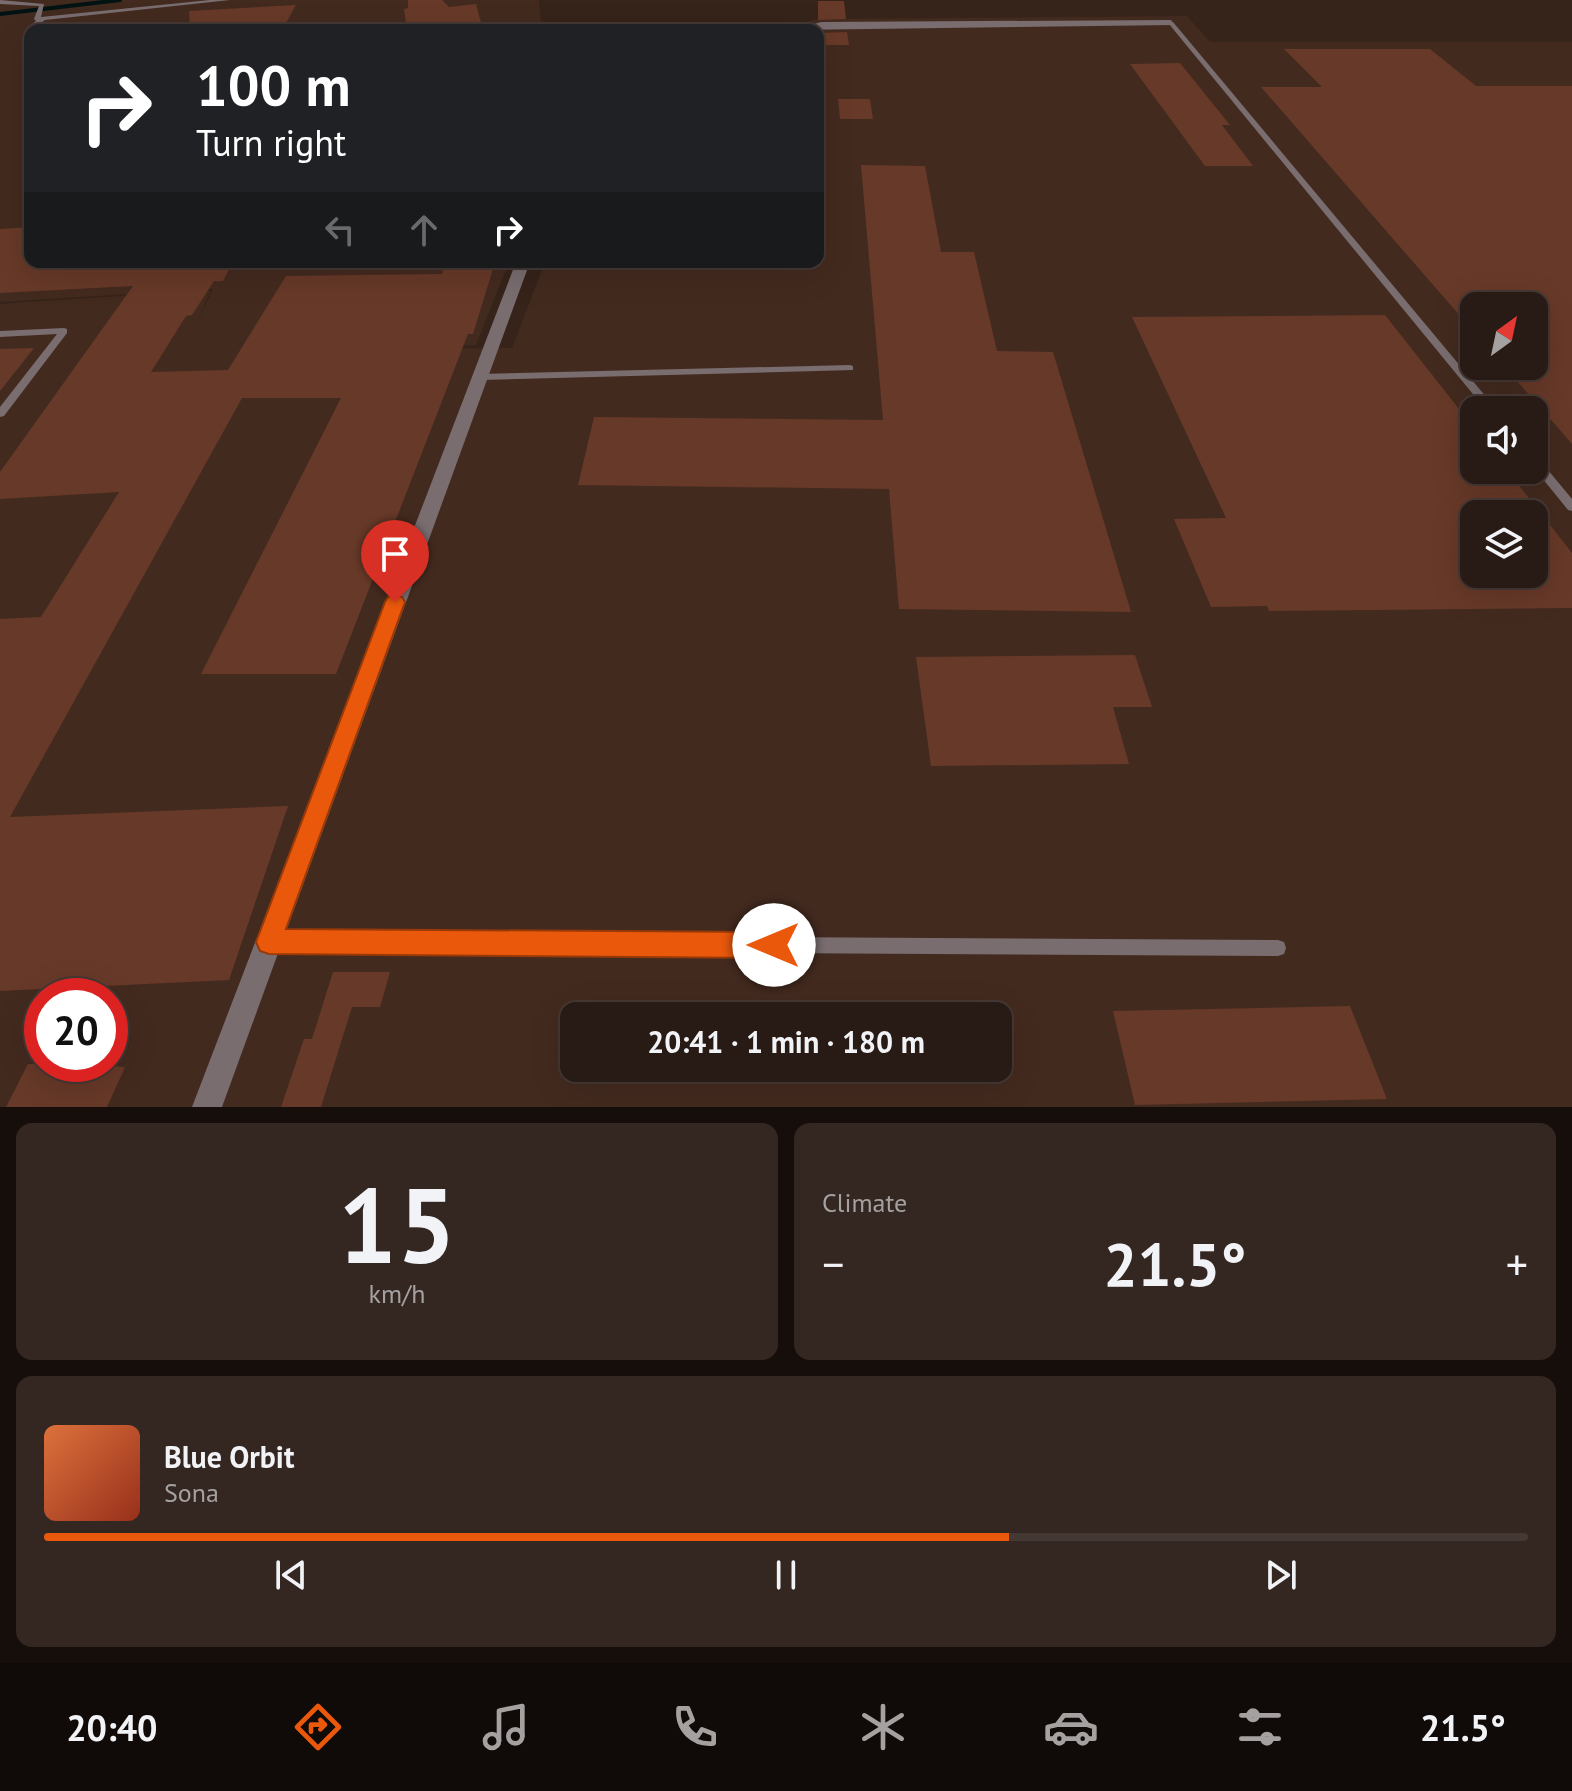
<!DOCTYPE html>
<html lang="en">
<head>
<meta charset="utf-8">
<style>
  :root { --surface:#281a14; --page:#342722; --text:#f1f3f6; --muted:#a5a1a0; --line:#443834; --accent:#ea580c }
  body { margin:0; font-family:"PT Sans",sans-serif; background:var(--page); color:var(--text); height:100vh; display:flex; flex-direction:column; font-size:30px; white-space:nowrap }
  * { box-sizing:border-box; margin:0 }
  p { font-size:26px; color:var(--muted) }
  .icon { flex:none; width:44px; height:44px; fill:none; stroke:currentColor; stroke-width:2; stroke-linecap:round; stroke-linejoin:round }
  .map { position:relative; height:1107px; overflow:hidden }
  .drawer { display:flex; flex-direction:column; gap:16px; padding:16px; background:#160e0b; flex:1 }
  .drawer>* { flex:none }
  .top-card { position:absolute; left:24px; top:24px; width:800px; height:244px; border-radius:16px; box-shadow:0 8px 32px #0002,0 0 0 2px var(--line); background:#202124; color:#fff; overflow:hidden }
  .needle { width:52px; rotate:33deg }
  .buttons { position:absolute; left:1460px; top:292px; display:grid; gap:16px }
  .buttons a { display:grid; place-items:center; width:88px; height:88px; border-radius:16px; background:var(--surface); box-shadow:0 8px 32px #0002,0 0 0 2px var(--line); font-size:40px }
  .speed { position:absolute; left:24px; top:978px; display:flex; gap:16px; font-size:40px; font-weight:700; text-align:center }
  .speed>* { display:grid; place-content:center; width:104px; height:104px; border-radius:50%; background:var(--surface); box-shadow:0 8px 32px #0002,0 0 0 2px var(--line); line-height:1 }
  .speed .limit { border:12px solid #d22; background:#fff; color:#111 }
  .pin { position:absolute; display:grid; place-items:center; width:68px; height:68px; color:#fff; margin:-82px -34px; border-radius:50% 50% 50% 0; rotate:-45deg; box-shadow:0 0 8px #0007 }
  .pin .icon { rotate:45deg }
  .me { position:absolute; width:88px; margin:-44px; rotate:270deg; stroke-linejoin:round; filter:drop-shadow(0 0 6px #0008) }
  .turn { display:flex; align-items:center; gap:28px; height:168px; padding:0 40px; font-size:36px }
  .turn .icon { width:104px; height:104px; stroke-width:2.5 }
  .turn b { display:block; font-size:56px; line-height:68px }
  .lanes { display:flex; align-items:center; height:76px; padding:0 40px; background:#0003; justify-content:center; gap:40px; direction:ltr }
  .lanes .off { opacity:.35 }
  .big { font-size:60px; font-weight:700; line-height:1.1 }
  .drawer .tile { flex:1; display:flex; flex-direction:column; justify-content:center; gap:12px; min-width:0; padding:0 28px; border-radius:16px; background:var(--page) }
  .drawer .dial { align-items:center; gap:0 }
  .dial b { font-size:104px; line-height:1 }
  .song { display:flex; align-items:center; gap:24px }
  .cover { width:96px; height:96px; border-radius:12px; background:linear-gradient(135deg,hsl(20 70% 55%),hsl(10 70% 35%)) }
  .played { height:8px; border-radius:4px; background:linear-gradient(90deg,var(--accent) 65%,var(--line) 65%) }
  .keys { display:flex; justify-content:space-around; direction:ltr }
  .heat { display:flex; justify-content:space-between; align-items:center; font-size:44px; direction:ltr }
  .drawer .tiles { flex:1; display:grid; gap:16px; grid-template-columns:1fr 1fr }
  .tile:last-child { grid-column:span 2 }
  .trip { position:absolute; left:560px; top:1002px; width:452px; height:80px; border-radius:16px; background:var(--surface); box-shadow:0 8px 32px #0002,0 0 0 2px var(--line); font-weight:700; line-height:80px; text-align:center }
  .dock { display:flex; height:128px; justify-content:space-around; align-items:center; background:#100a08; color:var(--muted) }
  .dock .icon { width:56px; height:56px }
  .dock .on { color:var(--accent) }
  .dock b { font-size:36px; color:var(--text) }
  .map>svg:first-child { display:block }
  .built { fill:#432a1f; fill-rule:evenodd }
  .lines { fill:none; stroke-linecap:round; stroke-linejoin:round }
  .stream { stroke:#001313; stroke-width:4 }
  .building { fill:#673928; fill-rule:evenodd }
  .service { fill:#796d70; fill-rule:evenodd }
  .minor { fill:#796d70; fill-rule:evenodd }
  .route { fill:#ea580c; stroke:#983908; stroke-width:2 }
</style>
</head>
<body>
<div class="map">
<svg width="1572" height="1107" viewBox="0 0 1572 1107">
  <rect width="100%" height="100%" fill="#36231a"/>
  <path class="built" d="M0,0H539L542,30H30V262H509L476,345L246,351L512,348L545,262H818V30H769L820,19L1187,16L1210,42H1572V1107H0V304L211,290L196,324L213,289L0,302ZM1474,306H1534V366H1474ZM1474,410H1534V470H1474ZM1474,514H1534V574H1474ZM42,996H110V1064H42ZM574,1016H998V1068H574Z"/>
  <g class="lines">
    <polyline class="stream" points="0,14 120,0"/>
  </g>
  <g class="building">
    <polygon points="408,0 442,0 449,7 476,4 483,30 407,30 404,9 408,8"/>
    <polygon points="818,1 844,1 846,19 818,20"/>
    <polygon points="296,5 282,30 190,30 189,11"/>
    <polygon points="847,32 849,45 818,45 818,33"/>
    <polygon points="1284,49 1430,49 1476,86 1572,86 1572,444 1504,366 1534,366 1534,306 1474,306 1474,332 1261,87 1322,87"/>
    <polygon points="1180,63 1230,125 1222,125 1253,166 1205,166 1130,64"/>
    <polygon points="838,99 870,99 873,119 840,119"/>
    <polygon points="861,165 925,166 941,252 974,252 997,351 1053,352 1131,612 899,609 889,489 578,485 594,417 883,420"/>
    <polygon points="30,227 30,262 233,262 223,281 214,281 192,315 186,316 151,372 228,370 286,276 442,274 443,270 493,269 473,334 468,334 336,674 201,674 341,398 242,398 10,817 288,806 229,980 0,991 0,619 41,617 119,492 0,499 0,472 133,286 0,293 0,229"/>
    <path d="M1385,315L1474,428V470H1507L1572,553V608L1269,611L1267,606L1211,607L1174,519L1226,518L1132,317ZM1474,514H1534V574H1474Z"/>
    <polygon points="34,348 0,391 0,349"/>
    <polygon points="1135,655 1152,707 1113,707 1129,764 931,766 916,657"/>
    <polygon points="333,972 390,972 380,1007 352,1007 321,1107 281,1107 304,1039 312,1039"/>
    <polygon points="1350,1006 1387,1099 1135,1105 1113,1011"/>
    <polygon points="28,1064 111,1064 110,1066 125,1067 107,1107 6,1107"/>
  </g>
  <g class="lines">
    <g class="service">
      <polygon points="0,0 44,4 41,17 210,0 230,0 45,20 35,27 38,30 31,30 28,27 36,21 34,19 39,6 0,4"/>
      <polygon points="1169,22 1173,22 1497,410 1486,410 1169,24"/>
      <polygon points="92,28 97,29 98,30 89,30"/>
      <polygon points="64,328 67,329 67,333 4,416 0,417 0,407 57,334 0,337 0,331"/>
      <polygon points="850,365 853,366 853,370 480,380 475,377 480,374"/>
      <polygon points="1534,457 1538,458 1572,499 1572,511 1568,510 1534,468"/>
      <polygon points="269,934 1278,940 1284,942 1286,948 1284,954 1278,956 269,950 263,948 261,942 263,936"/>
    </g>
    <g class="minor">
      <polygon points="1171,20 1174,25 793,30 821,22"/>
      <polygon points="516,262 530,262 222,1107 192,1107"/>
    </g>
  </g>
  <polygon class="route" points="395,595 402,597 405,602 286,929 774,932 782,936 786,945 782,954 774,958 269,954 260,951 256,942 385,602 388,597"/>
</svg>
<div class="buttons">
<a><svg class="needle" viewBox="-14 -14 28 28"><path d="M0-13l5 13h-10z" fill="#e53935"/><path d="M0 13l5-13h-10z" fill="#a5a1a0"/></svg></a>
<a><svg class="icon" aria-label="sound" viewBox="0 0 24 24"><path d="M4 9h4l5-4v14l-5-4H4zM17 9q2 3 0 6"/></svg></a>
<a><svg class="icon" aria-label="layers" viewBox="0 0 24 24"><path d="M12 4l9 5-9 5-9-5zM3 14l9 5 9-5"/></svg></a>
</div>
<div class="speed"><div class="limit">20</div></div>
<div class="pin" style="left:395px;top:602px;background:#d93025"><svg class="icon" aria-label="arrive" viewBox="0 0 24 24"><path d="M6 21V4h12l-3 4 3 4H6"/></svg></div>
<svg class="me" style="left:774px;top:945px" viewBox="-20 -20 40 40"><circle r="19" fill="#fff"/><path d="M0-13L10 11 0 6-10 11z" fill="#ea580c"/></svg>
<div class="trip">20:41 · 1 min · 180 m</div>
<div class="top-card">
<div class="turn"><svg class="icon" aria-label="right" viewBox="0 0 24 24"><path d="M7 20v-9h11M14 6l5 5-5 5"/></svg><div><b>100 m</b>Turn right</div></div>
<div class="lanes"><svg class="icon off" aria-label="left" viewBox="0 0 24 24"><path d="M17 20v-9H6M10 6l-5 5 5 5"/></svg><svg class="icon off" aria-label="ahead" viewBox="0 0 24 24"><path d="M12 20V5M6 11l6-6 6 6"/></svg><svg class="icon" aria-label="right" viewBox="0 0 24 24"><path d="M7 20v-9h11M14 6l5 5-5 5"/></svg></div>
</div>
</div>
<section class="drawer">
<div class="tiles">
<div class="tile dial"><b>15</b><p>km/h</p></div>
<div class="tile"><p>Climate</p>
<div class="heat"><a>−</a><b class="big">21.5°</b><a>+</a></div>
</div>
<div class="tile">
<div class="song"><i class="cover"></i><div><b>Blue Orbit</b><p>Sona</p></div></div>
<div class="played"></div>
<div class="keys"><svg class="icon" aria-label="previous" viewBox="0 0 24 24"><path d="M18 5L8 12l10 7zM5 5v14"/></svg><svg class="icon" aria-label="pause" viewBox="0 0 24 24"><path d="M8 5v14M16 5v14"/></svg><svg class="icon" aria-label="next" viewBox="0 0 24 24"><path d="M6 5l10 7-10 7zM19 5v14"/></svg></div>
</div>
</div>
</section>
<nav class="dock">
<b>20:40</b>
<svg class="icon on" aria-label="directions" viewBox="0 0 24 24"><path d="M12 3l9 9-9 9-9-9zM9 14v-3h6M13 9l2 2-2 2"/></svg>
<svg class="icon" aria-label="music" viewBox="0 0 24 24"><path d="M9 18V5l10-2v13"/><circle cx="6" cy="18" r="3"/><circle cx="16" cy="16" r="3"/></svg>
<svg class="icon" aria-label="phone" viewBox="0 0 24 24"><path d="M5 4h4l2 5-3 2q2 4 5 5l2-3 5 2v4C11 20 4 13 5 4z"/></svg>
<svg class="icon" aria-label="climate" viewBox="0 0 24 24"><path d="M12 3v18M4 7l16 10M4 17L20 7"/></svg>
<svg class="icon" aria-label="car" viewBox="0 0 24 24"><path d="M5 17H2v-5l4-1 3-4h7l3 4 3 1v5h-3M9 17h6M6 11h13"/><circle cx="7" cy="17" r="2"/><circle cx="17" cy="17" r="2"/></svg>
<svg class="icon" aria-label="filters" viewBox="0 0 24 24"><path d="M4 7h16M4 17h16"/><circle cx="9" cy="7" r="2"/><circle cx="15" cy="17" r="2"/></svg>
<b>21.5°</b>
</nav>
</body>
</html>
